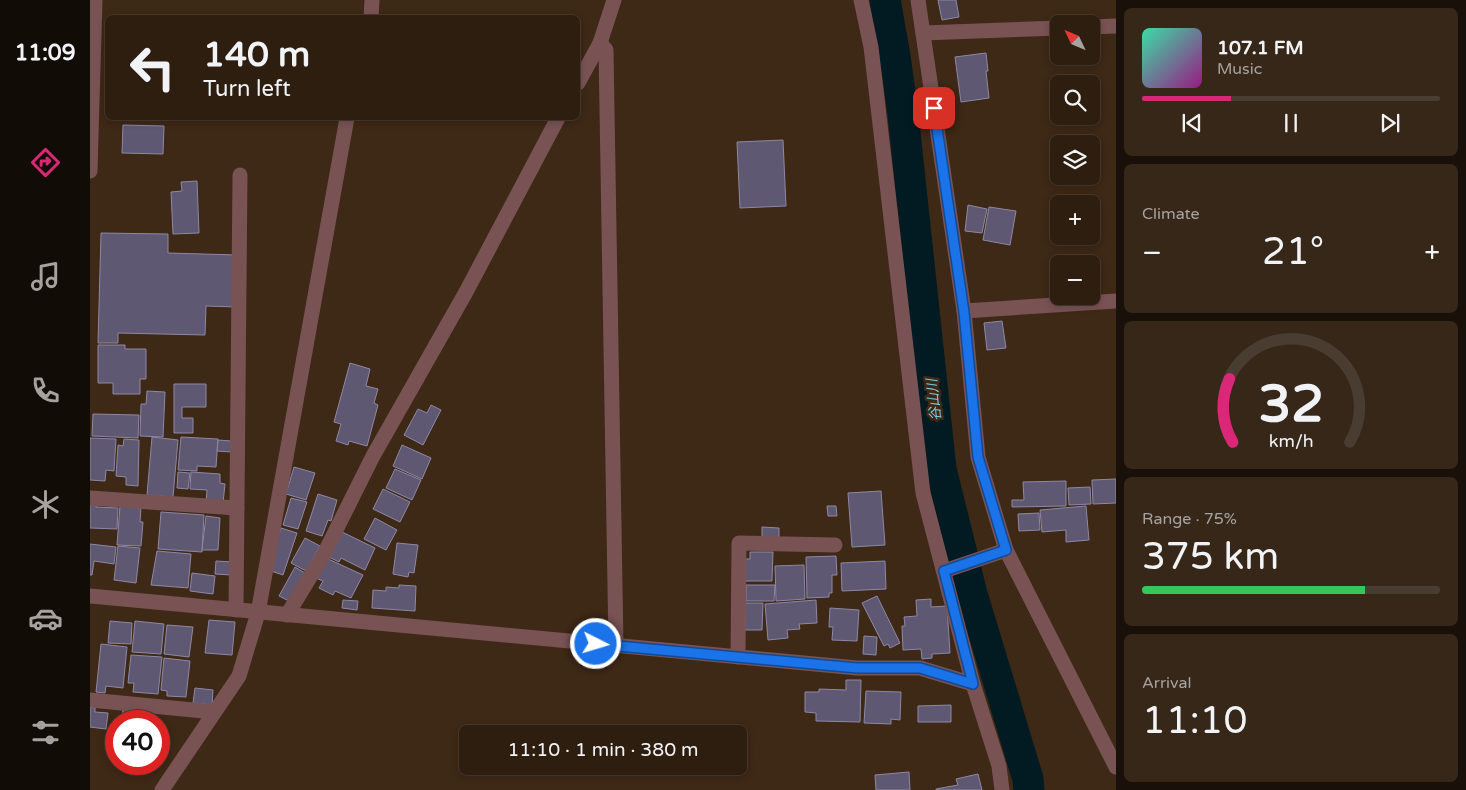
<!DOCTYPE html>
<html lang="en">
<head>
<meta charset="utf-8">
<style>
  :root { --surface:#2e1e10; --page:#362719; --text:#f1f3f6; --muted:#a7a29f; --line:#493c30; --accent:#db2777 }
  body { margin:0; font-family:"Varela Round","Noto Sans JP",sans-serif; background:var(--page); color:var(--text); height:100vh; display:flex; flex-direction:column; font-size:19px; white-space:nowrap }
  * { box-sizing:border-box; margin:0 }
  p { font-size:16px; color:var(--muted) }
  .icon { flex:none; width:28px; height:28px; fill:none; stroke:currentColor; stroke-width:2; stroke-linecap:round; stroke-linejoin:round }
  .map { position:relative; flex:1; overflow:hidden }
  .side { display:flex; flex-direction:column; gap:8px; padding:8px; background:#191009; width:350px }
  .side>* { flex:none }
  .guide { position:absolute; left:15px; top:15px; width:475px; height:105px; border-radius:8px; box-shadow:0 2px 8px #0003,0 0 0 1px var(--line); background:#2e1e10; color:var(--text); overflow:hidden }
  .needle { width:32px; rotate:314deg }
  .fabs { position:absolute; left:960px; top:15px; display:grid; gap:10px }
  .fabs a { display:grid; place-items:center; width:50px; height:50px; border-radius:8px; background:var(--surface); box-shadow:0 2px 8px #0003,0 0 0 1px var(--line); font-size:25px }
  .speed { position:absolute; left:15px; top:710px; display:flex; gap:10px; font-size:25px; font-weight:700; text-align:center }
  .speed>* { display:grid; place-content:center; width:65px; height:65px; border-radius:50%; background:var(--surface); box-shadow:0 2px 8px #0003,0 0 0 1px var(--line); line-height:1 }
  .speed .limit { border:8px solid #d22; background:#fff; color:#111 }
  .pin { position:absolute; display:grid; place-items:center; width:42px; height:42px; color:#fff; margin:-21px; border-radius:10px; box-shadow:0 2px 8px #0006 }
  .me { position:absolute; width:55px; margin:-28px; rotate:95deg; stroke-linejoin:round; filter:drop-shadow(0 0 4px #0008) }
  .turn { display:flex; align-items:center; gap:18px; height:105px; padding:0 15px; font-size:22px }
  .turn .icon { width:65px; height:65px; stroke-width:2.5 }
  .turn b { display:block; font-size:35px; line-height:42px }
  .big { font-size:38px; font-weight:600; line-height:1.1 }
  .side .tile { flex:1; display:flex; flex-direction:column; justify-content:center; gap:8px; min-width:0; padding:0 18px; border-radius:8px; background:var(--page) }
  .side .dial { align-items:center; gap:0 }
  .dial svg { height:130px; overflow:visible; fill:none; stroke:var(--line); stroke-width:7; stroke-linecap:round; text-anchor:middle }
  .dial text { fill:var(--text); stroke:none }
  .song { display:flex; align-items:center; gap:15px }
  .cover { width:60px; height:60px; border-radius:8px; background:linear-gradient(135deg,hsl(160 70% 55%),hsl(310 70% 35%)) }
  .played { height:5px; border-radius:2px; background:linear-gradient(90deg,var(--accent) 30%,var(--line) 30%) }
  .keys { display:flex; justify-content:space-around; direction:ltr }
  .heat { display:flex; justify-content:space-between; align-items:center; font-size:28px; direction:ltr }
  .charge { height:8px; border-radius:4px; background:linear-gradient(90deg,#34c759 75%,var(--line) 0) }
  .trip { position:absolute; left:369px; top:725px; width:288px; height:50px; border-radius:8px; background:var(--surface); box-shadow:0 2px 8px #0003,0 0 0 1px var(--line); font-weight:600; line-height:50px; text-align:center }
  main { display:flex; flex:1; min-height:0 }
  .menu { display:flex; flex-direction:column; width:90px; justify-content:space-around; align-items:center; background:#120c06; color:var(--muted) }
  .menu .icon { width:35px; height:35px }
  .menu .on { color:var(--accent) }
  .menu b { font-size:22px; color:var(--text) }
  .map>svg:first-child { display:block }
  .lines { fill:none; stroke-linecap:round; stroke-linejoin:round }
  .river { stroke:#021b22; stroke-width:31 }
  .building { fill:#5e5873; stroke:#8e88a5 }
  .minor { stroke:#795254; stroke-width:15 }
  .tertiary { stroke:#795254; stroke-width:15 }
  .route-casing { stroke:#114b97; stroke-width:12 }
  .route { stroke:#1a73e8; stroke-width:9 }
  .labels { text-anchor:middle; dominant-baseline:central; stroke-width:5; stroke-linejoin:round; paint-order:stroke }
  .water-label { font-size:14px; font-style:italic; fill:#79cce6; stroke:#3e2816 }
</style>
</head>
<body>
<main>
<nav class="menu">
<b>11:09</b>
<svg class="icon on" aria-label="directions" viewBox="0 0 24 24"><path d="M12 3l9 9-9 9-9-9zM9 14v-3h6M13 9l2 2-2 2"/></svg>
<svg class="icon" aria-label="music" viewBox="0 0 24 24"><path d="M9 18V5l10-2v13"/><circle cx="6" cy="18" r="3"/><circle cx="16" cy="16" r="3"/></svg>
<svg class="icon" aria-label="phone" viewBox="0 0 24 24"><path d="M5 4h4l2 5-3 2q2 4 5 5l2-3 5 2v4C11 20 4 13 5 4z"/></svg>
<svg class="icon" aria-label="climate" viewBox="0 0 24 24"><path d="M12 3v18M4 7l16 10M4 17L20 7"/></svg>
<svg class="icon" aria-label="car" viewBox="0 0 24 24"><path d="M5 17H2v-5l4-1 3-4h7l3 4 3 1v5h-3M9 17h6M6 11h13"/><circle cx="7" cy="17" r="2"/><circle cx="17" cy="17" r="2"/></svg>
<svg class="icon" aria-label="filters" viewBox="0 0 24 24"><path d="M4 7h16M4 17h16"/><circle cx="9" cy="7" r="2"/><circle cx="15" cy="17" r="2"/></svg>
</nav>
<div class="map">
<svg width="1026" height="790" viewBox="0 0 1026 790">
  <rect width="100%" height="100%" fill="#3e2816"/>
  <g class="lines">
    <polyline class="river" points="795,0 805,56 813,114 851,469 882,594 938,779 939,790"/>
  </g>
  <g class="building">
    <polygon points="848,0 866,0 869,17 852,20"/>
    <polygon points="896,53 898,71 896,71 899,98 871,102 865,57"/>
    <polygon points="33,125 74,126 73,154 32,153"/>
    <polygon points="693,140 696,206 650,208 647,142"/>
    <polygon points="107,181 109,233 83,234 81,192 92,191 91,182"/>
    <polygon points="878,205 897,209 892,233 875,231"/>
    <polygon points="899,207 926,211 920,245 893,240"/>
    <polygon points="11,233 78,234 78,253 148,255 147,307 116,306 115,335 28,333 28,343 8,343"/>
    <polygon points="912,321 916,348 897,350 894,323"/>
    <polygon points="8,345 35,345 35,349 56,349 56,379 50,379 50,394 23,394 23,383 8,383"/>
    <polygon points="260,363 280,369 276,386 288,389 284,403 288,405 277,446 259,441 258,445 246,441 251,424 244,422"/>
    <polygon points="84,384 116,384 116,407 92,407 92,418 103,418 103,433 84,433"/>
    <polygon points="57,391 75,392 73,437 50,436 51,404 56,404"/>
    <polygon points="341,405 351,410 333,445 314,435 328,409 337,413"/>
    <polygon points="3,414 49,415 48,438 2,436"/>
    <polygon points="62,437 88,440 83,497 57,495"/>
    <polygon points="91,437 128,439 126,467 107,466 107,471 88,470"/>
    <polygon points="0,438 26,439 24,471 16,470 15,481 0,480"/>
    <polygon points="34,439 49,440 48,486 36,485 36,477 26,476 28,445 33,446"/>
    <polygon points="128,440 141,441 141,452 127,451"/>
    <polygon points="312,445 341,458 332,479 303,466"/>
    <polygon points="204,467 225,473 216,500 196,494"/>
    <polygon points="305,469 331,480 322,500 296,488"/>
    <polygon points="88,472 100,473 98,489 87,488"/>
    <polygon points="101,472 130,474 130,483 135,484 133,503 116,502 117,490 100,489"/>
    <polygon points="1026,479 1026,503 1003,504 1002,480"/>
    <polygon points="976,481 976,506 922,507 922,500 934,500 933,482"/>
    <polygon points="1000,487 1001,504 979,505 978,488"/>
    <polygon points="293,489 320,502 310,522 283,509"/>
    <polygon points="791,491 795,545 762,547 758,493"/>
    <polygon points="228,494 247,500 241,521 238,520 232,536 216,531"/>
    <polygon points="201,498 217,502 208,529 193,525"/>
    <polygon points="0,504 6,504 6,507 28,508 27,529 0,528"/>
    <polygon points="30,506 51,508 50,522 53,522 51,546 27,545"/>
    <polygon points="737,506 746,506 747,516 738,516"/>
    <polygon points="996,506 999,540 976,542 976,530 952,532 950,510"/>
    <polygon points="71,512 114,515 112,552 68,549"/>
    <polygon points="949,513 950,530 929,531 928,514"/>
    <polygon points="116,516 130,518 128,550 112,550"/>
    <polygon points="285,518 307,530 296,550 274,539"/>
    <polygon points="672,527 689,528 689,540 672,539"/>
    <polygon points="191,528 207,533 193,575 181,571 182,555"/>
    <polygon points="250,531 285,548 275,570 251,558 249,562 237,556"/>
    <polygon points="215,538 230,546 216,571 201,563"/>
    <polygon points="307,543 328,545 324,573 319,572 318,577 303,574"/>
    <polygon points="0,544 26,547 24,564 4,561 2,575 0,575"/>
    <polygon points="28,546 50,548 46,583 24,580"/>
    <polygon points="67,551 101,554 98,588 61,585"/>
    <polygon points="660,552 683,552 682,581 654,581 654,559 660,559"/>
    <polygon points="746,556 747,575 742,575 742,593 739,593 739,597 717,598 716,557"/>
    <polygon points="236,558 273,575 261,598 245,591 243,595 229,588 233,581 226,578"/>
    <polygon points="126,561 142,562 141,575 125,574"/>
    <polygon points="795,561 796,589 752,591 751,563"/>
    <polygon points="714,565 715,599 686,601 685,566"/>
    <polygon points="205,567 215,573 199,601 189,596"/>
    <polygon points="102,573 125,576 123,594 100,591"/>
    <polygon points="309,585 326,586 325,611 282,608 283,590 296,591 296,587 309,588"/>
    <polygon points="656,585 685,585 684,601 656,601"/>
    <polygon points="787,596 810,643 800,648 798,644 794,646 772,603"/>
    <polygon points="841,599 841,607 857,606 860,653 842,654 842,658 832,659 831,649 813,650 812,626 815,626 814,617 827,616 826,600"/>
    <polygon points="253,600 268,601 267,610 252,608"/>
    <polygon points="726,600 727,623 709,624 710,629 697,630 698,638 678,640 675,604"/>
    <polygon points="655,603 673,603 672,630 655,630"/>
    <polygon points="740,608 769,610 767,641 742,640 743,627 739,627"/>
    <polygon points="119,620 145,622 142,655 115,653"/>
    <polygon points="20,621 42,623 41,644 18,643"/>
    <polygon points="45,621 74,624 71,654 42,652"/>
    <polygon points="77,625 103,627 99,657 74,654"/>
    <polygon points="774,636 787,637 786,655 773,654"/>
    <polygon points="11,644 37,647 33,688 16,686 15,693 6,692"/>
    <polygon points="41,655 72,657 68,694 43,692 44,683 38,683"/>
    <polygon points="74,658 100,661 96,697 77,696 77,691 71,690"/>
    <polygon points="756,680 771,680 770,722 726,721 726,713 715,712 715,692 729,692 729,689 756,690"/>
    <polygon points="105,688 123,690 122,705 103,703"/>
    <polygon points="776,691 811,692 810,720 801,719 801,724 774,723"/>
    <polygon points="861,705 861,722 828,722 828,706"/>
    <polygon points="0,707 5,708 5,712 18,713 16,729 0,727"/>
    <polygon points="33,709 51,710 50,721 32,720"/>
    <polygon points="819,772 820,790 786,790 785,775"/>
    <polygon points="888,774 892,790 846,790 846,789 868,785 866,779"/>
  </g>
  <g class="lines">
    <g class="minor">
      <polyline points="771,0 781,47 833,493 883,684 909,766 912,790"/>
      <polyline points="281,18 282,0"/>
      <polyline points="1001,27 1026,26"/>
      <polyline points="833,33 969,28"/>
      <polyline points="510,43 516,50 526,646"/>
      <polyline points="488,83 510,43 524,0"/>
      <polyline points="0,171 5,0"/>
      <polyline points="874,311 1026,301"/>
      <polyline points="0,498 147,508"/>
      <polyline points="854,571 916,550"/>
      <polyline points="146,610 150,175"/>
      <polyline points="197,615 234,554 283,456 376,292 468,118"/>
      <polyline points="648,657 649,543 745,545"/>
      <polyline points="0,700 124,712"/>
      <polyline points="72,790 149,676 168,613 257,118"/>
    </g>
    <g class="tertiary">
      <polyline points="828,0 874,311 888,457 916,550 1026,767"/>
      <polyline points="0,596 767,668 830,668 883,684"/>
    </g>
  </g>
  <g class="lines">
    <defs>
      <polyline id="route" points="506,644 767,668 830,668 883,684 854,571 916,550 888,457 874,312 844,108"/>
    </defs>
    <use href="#route" class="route-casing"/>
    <use href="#route" class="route"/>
  </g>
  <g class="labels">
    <g class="water-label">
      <text transform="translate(844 400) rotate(-96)">谷山川</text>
    </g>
  </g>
</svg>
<div class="fabs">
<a><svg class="needle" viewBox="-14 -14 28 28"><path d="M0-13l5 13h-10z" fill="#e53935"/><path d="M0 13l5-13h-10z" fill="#a7a29f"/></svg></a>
<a><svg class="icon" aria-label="search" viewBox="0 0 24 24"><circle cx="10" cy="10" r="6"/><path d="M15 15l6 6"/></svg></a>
<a><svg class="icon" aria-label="layers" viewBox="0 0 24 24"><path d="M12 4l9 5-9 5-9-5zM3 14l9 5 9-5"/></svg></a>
<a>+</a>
<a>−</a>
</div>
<div class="speed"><div class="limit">40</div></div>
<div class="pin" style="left:844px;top:108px;background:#d93025"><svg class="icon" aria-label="arrive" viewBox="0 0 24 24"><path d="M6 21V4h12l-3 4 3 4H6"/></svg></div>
<svg class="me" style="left:506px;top:644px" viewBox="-20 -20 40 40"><circle r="17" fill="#1a73e8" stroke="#fff" stroke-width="3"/><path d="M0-11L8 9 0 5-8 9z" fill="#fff"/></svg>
<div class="trip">11:10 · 1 min · 380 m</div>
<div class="guide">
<div class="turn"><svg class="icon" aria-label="left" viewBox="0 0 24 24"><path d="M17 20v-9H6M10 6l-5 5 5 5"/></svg><div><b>140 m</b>Turn left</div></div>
</div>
</div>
<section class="side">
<div class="tile">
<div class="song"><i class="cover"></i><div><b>107.1 FM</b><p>Music</p></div></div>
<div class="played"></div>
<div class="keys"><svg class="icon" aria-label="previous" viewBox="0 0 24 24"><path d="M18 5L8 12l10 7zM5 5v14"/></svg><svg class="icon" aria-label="pause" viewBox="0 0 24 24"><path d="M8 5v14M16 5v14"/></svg><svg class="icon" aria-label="next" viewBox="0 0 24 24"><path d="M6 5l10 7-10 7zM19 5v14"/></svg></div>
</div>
<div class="tile"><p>Climate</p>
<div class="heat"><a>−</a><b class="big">21°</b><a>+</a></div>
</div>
<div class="tile dial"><svg viewBox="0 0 100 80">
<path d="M14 69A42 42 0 1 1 86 69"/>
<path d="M14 69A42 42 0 0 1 12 30" stroke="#db2777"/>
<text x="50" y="56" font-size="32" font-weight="700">32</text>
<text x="50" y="72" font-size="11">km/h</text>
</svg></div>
<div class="tile"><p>Range · 75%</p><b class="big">375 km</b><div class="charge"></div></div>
<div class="tile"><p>Arrival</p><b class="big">11:10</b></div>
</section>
</main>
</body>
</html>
